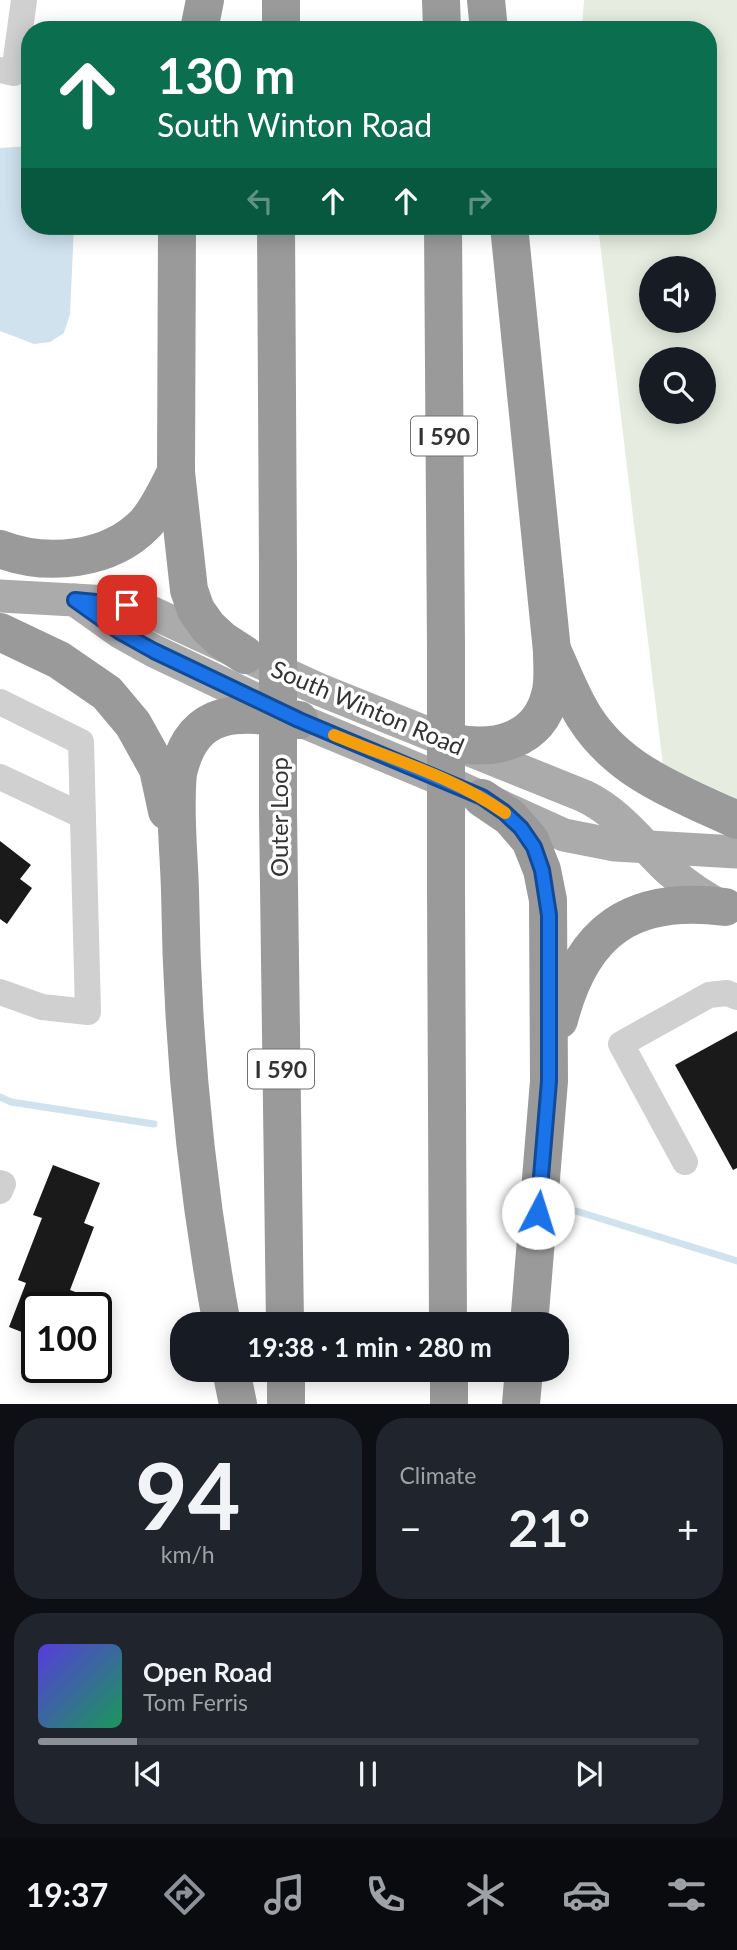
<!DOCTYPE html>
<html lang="en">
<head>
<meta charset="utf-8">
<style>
  :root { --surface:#171b24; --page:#20242c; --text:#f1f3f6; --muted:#9ea1a6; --line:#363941; --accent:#8c9099 }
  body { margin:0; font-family:Lato,sans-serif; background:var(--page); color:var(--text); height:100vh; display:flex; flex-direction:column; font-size:26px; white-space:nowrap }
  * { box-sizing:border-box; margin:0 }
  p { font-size:23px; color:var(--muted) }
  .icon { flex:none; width:38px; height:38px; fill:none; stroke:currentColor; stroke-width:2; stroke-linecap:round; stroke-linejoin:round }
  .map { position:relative; height:1404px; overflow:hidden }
  .side { display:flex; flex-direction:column; gap:14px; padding:14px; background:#0d0f14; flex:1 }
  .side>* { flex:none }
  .guide { position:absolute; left:21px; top:21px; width:696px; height:214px; border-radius:28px; box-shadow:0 4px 18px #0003; background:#0b6e4f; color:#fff; overflow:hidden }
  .buttons { position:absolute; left:639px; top:256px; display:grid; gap:14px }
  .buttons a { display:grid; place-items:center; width:77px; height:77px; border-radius:50%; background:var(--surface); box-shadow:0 4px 18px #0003; font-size:35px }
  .speed { position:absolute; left:21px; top:1292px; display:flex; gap:14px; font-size:35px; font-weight:700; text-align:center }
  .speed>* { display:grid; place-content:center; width:91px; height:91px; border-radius:50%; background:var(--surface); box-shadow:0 4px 18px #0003; line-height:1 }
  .speed .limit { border:4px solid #111; border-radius:10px; background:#fff; color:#111 }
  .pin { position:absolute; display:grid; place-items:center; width:60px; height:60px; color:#fff; margin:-30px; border-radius:14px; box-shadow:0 4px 10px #0006 }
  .me { position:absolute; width:77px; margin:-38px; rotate:5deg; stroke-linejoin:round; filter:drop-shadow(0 0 5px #0008) }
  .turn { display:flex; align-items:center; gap:24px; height:147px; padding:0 21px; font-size:32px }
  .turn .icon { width:91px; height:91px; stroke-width:2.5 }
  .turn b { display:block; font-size:49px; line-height:60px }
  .lanes { display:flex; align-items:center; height:66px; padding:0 21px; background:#0003; justify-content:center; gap:35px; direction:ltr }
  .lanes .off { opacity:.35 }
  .big { font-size:52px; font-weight:700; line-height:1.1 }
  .side .card { flex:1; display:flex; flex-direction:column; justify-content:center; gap:10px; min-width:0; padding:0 24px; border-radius:28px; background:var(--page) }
  .side .dial { align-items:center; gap:0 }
  .dial b { font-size:91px; line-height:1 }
  .song { display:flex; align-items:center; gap:21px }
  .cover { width:84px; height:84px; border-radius:10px; background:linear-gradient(135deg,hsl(250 70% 55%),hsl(150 70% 35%)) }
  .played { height:7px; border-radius:4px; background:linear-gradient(90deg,var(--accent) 15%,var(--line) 15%) }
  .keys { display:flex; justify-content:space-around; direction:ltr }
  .heat { display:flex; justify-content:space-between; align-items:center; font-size:38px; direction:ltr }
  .side .tiles { flex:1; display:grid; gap:14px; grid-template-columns:1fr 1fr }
  .card:last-child { grid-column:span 2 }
  .trip { position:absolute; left:170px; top:1312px; width:399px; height:70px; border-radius:28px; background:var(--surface); box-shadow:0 4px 18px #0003; font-weight:700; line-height:70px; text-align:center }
  .menu { display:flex; height:112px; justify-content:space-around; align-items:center; background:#090b0e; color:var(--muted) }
  .menu .icon { width:49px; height:49px }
  .menu .active { color:var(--accent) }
  .menu b { font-size:32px; color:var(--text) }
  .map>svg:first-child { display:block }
  .green { fill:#e6ecdf; fill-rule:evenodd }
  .water { fill:#cfe2ee }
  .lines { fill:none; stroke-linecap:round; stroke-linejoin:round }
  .stream { stroke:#cfe2ee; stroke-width:7 }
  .building { fill:#1a1a1a }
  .minor { stroke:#d0d0d0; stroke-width:26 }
  .major { stroke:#ababab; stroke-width:33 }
  .highway { stroke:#9a9a9a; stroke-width:38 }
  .highway-bridge { stroke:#9a9a9a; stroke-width:38 }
  .route-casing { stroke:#114b97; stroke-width:18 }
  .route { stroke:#1a73e8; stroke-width:12 }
  .slow { stroke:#f59e0b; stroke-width:12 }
  .labels { text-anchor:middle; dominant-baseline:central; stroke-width:7; stroke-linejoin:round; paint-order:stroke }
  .shield { fill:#fff; stroke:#707070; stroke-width:2 }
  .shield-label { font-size:23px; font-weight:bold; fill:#333 }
  .street-label { font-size:24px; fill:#333; stroke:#fff }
</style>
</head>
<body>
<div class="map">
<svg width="737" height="1404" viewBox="0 0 737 1404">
  <rect width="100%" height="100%" fill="#fff"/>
  <path class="green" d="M584,0H737V799L663,765L598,226H709V30H582ZM651,268H704V320H651ZM651,359H704V411H651Z"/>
  <polygon class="water" points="30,146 30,226 74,226 70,314 64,333 50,342 34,344 0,331 0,148"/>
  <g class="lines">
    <g class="stream">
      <polyline points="0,1097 11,1102 154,1124"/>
      <polyline points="576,1211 737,1261"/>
    </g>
  </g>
  <g class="building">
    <polygon points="0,841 31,865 20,879 32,888 7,924 0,919"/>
    <polygon points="737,1031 737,1168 733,1170 675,1065"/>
    <polygon points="53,1165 100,1183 84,1223 94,1227 70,1290 78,1293 73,1307 37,1307 37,1338 9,1327 26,1283 18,1280 42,1218 33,1215"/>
  </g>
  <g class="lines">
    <g class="minor">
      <polyline points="0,70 14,73 24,0"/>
      <polyline points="0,702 81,742 88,1012 42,1007 0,992"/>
      <polyline points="0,777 83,816"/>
      <polyline points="685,1162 621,1044 709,995 727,993 737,997"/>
      <polyline points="0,1183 3,1184 0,1191"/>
    </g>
    <g class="major">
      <path d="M0,596L110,602L144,609L318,689L584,796C620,813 642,845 670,871C687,886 705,898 725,908"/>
      <polyline points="75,600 120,632 154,651 299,720 443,780 564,835 615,845 737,852"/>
    </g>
    <g class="highway">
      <polyline points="441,0 442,30"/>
      <polyline points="486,0 489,30"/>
      <polyline points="199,30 205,0"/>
      <polyline points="281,30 281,0"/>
      <polyline points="177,226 176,472 189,590 196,610 208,627 222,640 245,655"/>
      <polyline points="276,226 278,567"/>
      <polyline points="443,226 446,647"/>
      <path d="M0,549C47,567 110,561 146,523C159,508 167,489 176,472"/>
      <polyline points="0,632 59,660 107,693 133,724 158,769 167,811"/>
      <path d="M554,654C564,676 572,698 585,718C620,773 681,794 737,820"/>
      <path d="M454,743C495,751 539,741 550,695C554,681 552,665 552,651L509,226"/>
      <polyline points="482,798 510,817 530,840 542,870 548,900 549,1081 529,1325"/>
      <polyline points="278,813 285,1325"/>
      <polyline points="446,890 448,1325"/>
      <path d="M559,1020C582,930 632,895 725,907"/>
      <path d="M222,1325C195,1180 182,1038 180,891C179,852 174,812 178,773C194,704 241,712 299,720"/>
      <polyline points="231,1370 238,1404"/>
      <polyline points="286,1370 286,1404"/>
      <polyline points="449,1370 449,1404"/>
      <polyline points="521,1404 524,1370"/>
    </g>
    <g class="highway-bridge">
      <polyline points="278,567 278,813"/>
      <polyline points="446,647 446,890"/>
    </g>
  </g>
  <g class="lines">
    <defs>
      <polyline id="route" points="127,605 75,600 120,632 154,651 299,720 482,797 504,812 521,828 534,847 542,870 549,915 549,1081 538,1213"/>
    </defs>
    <use href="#route" class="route-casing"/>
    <use href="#route" class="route"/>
    <path class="slow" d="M334,735C391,759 454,777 505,813"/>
  </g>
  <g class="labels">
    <g class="shield">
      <rect x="411" y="416.5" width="66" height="39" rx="5"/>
      <rect x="248" y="1049.5" width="66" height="39" rx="5"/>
    </g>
    <g class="shield-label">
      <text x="444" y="436">I 590</text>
      <text x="281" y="1069">I 590</text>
    </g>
    <g class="street-label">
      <text transform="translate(368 707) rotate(23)">South Winton Road</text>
      <text transform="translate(278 817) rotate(-90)">Outer Loop</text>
    </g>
  </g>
</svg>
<div class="buttons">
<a><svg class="icon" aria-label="sound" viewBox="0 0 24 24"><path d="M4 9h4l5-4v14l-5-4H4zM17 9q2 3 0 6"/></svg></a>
<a><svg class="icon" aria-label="search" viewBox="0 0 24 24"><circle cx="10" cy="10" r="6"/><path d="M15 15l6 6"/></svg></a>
</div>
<div class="speed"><div class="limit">100</div></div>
<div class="pin" style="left:127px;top:605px;background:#d93025"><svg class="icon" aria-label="arrive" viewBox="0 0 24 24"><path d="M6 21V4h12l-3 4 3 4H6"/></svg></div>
<svg class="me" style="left:538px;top:1213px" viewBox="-20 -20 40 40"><circle r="19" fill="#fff"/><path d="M0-13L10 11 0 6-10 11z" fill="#1a73e8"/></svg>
<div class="trip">19:38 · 1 min · 280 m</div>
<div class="guide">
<div class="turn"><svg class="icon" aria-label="ahead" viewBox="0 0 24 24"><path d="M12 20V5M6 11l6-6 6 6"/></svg><div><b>130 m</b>South Winton Road</div></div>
<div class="lanes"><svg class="icon off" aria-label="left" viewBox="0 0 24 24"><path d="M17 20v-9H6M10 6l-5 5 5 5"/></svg><svg class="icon" aria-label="ahead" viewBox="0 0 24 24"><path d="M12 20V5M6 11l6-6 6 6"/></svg><svg class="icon" aria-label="ahead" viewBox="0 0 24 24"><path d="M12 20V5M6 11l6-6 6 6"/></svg><svg class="icon off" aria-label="right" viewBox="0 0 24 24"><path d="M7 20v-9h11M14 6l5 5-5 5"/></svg></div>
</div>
</div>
<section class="side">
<div class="tiles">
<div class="card dial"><b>94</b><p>km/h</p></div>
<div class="card"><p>Climate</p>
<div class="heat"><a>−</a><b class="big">21°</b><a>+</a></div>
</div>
<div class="card">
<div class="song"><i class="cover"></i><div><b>Open Road</b><p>Tom Ferris</p></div></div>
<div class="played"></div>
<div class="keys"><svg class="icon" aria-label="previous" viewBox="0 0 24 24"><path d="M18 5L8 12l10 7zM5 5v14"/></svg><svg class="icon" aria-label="pause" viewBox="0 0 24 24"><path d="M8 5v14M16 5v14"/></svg><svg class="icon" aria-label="next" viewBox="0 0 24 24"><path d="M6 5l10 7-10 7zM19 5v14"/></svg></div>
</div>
</div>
</section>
<nav class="menu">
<b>19:37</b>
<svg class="icon active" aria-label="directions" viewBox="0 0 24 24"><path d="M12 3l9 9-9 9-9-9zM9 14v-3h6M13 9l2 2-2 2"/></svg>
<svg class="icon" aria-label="music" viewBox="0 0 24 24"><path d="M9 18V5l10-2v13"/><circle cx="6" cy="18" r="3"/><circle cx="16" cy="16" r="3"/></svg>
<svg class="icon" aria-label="phone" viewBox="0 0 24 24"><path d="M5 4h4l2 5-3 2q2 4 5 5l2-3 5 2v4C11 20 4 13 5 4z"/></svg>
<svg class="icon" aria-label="climate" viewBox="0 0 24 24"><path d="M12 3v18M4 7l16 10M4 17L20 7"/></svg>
<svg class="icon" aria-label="car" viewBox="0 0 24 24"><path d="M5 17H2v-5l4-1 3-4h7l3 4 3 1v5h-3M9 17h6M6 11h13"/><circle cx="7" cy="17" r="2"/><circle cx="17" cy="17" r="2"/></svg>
<svg class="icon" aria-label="filters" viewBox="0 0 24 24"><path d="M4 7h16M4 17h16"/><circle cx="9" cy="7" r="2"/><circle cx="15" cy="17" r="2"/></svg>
</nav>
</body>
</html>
